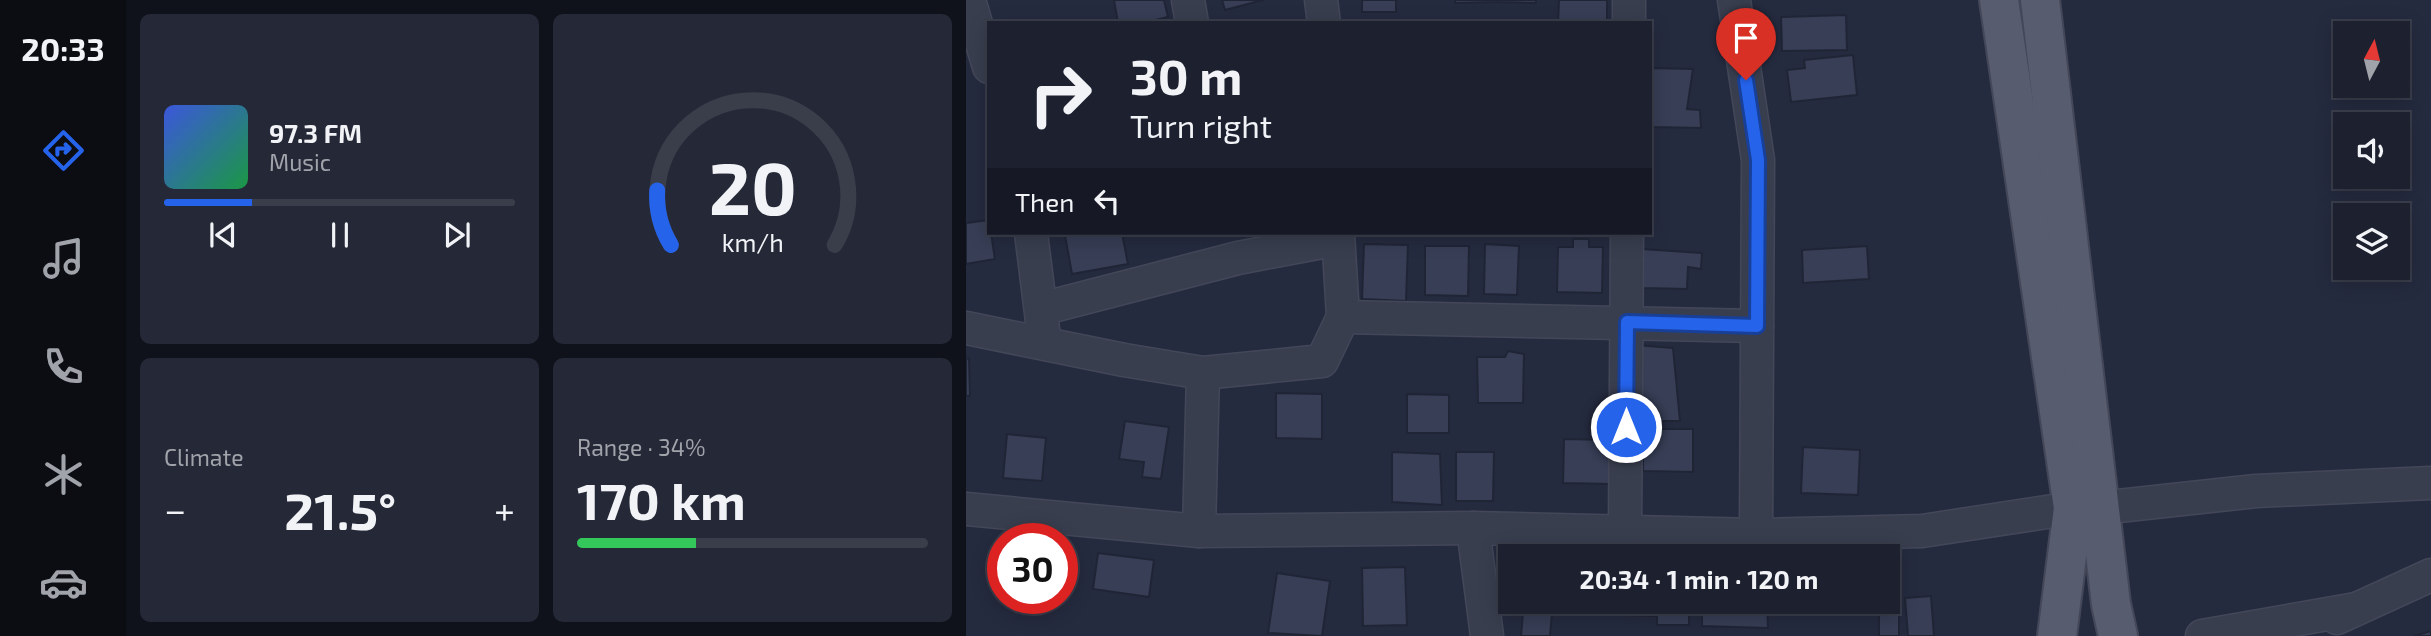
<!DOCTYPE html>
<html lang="en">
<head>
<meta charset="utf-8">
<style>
  :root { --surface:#1c202f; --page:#252837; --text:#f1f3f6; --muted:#a0a3aa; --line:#3a3e4b; --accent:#2563eb }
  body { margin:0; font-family:"Exo 2",sans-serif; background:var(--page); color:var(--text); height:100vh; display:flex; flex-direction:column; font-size:26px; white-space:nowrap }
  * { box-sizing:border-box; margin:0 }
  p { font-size:23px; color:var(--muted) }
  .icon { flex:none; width:38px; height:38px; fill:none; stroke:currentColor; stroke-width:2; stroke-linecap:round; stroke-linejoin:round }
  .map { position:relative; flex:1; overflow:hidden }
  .details { display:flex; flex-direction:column; gap:14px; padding:14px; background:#0f121a; width:840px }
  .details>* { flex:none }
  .guide { position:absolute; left:21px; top:21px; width:665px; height:214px; border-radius:0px; box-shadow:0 4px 18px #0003,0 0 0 2px var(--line); background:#1c202f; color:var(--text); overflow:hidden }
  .needle { width:46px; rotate:7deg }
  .fabs { position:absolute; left:1367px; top:21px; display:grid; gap:14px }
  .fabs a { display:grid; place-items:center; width:77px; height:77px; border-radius:0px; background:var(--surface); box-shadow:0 4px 18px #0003,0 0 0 2px var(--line); font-size:35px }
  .speed { position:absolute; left:21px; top:523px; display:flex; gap:14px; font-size:35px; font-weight:700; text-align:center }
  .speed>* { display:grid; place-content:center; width:91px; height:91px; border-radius:50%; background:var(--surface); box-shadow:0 4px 18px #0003,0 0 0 2px var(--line); line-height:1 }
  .speed .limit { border:10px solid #d22; background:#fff; color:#111 }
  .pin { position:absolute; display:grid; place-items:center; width:60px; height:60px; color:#fff; margin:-72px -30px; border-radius:50% 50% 50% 0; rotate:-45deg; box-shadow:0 0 7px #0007 }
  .pin .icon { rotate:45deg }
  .me { position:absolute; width:77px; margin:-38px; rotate:0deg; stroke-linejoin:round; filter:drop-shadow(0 0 5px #0008) }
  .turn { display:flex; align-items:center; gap:24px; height:147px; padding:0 28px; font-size:32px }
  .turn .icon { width:91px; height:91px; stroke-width:2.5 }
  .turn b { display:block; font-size:49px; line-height:60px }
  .then { display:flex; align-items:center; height:66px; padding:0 28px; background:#0003; gap:14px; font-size:26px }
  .big { font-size:52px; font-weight:700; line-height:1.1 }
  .details .card { flex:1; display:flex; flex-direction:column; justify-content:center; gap:10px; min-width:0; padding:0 24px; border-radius:10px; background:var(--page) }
  .details .dial { align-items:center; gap:0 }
  .dial svg { height:182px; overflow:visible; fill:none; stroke:var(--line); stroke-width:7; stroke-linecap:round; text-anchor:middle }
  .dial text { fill:var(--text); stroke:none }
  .song { display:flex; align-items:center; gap:21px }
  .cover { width:84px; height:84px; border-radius:10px; background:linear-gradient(135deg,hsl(230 70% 55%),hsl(140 70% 35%)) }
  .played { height:7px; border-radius:4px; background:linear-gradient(90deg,var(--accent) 25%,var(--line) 25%) }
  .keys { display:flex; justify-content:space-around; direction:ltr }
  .heat { display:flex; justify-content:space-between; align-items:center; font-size:38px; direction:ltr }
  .charge { height:10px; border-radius:5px; background:linear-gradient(90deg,#34c759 34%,var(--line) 0) }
  .details .tiles { flex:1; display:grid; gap:14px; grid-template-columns:repeat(2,1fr) }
  .trip { position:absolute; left:532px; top:544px; width:402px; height:70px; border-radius:0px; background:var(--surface); box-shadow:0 4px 18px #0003,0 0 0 2px var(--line); font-weight:700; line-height:70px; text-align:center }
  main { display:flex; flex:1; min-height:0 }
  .dock { display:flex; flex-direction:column; width:126px; justify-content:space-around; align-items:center; background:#0b0d13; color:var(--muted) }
  .dock .icon { width:49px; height:49px }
  .dock .selected { color:var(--accent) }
  .dock b { font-size:32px; color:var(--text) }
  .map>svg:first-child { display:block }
  .building { fill:#373e55; stroke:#202536; stroke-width:2 }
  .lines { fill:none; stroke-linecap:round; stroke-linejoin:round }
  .minor-casing { stroke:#434758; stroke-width:35 }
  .major-casing { stroke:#434758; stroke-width:42 }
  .minor { stroke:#393e4f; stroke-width:32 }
  .major { stroke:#575c6f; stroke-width:38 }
  .route-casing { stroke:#184099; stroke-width:18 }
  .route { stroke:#2563eb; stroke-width:12 }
</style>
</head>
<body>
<main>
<nav class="dock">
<b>20:33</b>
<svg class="icon selected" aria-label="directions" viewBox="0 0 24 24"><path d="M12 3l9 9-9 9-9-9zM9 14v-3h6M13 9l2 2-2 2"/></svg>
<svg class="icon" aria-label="music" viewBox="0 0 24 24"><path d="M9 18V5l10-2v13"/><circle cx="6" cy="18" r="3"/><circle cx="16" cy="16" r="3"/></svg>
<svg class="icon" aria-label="phone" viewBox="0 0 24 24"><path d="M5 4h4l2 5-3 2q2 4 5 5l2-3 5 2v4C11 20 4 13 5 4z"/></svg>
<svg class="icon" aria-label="climate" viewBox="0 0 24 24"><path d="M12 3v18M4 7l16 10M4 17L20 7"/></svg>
<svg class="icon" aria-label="car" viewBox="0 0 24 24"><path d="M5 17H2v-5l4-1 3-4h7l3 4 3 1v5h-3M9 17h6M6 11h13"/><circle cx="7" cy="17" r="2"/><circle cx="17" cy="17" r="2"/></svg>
</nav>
<section class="details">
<div class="tiles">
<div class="card">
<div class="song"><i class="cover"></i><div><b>97.3 FM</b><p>Music</p></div></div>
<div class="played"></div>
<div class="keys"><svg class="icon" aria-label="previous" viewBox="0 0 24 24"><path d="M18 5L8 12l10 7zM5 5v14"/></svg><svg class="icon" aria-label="pause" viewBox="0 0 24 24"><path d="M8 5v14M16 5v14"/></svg><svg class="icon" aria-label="next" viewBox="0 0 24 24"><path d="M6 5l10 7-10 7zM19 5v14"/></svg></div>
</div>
<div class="card dial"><svg viewBox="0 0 100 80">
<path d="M14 69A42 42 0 1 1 86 69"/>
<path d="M14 69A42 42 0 0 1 8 45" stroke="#2563eb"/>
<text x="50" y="56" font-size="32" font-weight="700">20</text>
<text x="50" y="72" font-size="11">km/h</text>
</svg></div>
<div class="card"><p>Climate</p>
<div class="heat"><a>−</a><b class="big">21.5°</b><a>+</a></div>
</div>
<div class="card"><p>Range · 34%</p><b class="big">170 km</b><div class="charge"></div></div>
</div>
</section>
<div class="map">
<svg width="1465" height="636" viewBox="0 0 1465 636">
  <rect width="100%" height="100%" fill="#252b3f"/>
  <g class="building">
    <polygon points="148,0 198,0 202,17 177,23 152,23"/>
    <polygon points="256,0 297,0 259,10"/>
    <rect x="396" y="0" width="34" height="12"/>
    <polygon points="489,0 532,0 532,2 489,3"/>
    <polygon points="532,0 570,0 570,3 532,2"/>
    <polygon points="593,0 641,0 641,23 592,23"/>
    <polygon points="880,15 881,50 816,51 815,17"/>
    <polygon points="887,55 891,95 825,102 821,70 839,68 838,60"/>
    <polygon points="684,68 727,69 721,109 734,110 735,128 684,127"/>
    <polygon points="23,220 23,233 25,233 29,259 0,264 0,223"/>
    <polygon points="110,233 156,233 162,264 106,274 99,235"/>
    <polygon points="607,239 623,239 623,247 637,247 636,293 591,292 592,247 607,247"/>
    <polygon points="398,244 442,245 440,301 396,299"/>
    <polygon points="519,244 553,246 551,295 518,294"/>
    <polygon points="459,246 503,246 502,296 459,295"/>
    <polygon points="901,246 903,279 837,283 836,250"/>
    <polygon points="676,249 736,253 735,269 722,267 721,289 677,288"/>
    <polygon points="670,345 707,348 714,421 672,421"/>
    <polygon points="542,351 558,354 557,403 512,403 511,357 539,357"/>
    <polygon points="3,358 4,396 0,396 0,359"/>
    <polygon points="310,393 356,394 356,439 310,438"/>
    <polygon points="441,394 483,395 483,433 441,433"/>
    <polygon points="159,421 203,427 195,479 176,477 178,462 153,459"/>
    <polygon points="677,429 727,429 727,472 677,471"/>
    <polygon points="41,434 80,438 76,481 37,478"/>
    <polygon points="598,439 644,440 644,484 597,483"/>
    <polygon points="837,447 894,450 892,495 835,493"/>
    <polygon points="426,452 474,454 476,505 426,502"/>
    <polygon points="490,452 528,452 527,501 490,501"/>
    <polygon points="132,553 188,560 183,597 127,589"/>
    <polygon points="439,567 441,625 397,626 396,568"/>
    <polygon points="311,573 364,581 356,636 302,633"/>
    <polygon points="922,575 925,575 926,597 922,597"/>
    <polygon points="965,596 968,636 942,636 939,598"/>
    <polygon points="558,602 587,602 584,636 555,636"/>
    <polygon points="657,602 723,602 723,625 691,625 691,616 657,615"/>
    <polygon points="736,602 801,602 802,628 736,626"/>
    <polygon points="856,602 906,602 904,611 884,612 883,603 856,605"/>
    <polygon points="913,605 933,610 933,636 913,636"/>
    <polygon points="1465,631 1465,636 1448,636"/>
  </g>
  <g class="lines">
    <defs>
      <g id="minor">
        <polyline points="3,0 23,67"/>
        <polyline points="222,0 226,23"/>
        <polyline points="355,0 358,23"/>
        <polyline points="768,0 792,160 790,535"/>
        <polyline points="663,23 663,0"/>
        <polyline points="65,233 77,329"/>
        <polyline points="372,233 377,317"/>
        <polyline points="75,309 272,258 372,239"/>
        <polyline points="0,328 158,360 237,373 233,531"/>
        <polyline points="237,373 356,361 377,317 791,326"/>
        <polyline points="1134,508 1290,491 1465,483"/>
        <polyline points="0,509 233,531 507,528 790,535 956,531 1107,508"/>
        <polyline points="507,528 521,636"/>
        <polyline points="659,532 661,233"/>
        <polyline points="1371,618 1465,575"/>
        <polyline points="1236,636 1390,609"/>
      </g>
      <g id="major">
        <polyline points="1033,0 1107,508 1091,636"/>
        <polyline points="1074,0 1145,604 1152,636"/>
      </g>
    </defs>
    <use href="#minor" class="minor-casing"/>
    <use href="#major" class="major-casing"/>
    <use href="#minor" class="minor"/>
    <use href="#major" class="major"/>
  </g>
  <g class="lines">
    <defs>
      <polyline id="route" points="660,427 661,322 791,326 792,160 780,80"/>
    </defs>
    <use href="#route" class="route-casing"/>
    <use href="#route" class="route"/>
  </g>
</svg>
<div class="fabs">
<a><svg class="needle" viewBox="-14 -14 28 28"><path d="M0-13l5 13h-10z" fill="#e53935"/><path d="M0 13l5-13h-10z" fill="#a0a3aa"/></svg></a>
<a><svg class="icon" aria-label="sound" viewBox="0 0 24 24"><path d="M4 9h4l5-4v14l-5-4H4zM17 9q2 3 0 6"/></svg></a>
<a><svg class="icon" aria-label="layers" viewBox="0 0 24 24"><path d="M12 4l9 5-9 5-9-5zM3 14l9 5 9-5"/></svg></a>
</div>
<div class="speed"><div class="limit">30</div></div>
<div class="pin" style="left:780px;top:80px;background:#d93025"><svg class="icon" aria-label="arrive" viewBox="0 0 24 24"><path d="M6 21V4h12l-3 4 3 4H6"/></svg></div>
<svg class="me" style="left:660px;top:427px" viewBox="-20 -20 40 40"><circle r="17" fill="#2563eb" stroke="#fff" stroke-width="3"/><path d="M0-11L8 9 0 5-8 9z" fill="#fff"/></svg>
<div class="trip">20:34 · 1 min · 120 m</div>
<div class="guide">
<div class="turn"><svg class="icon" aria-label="right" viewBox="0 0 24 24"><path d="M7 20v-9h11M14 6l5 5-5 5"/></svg><div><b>30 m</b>Turn right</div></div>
<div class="then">Then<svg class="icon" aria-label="left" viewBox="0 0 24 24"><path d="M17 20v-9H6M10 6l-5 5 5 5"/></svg></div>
</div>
</div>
</main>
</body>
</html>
